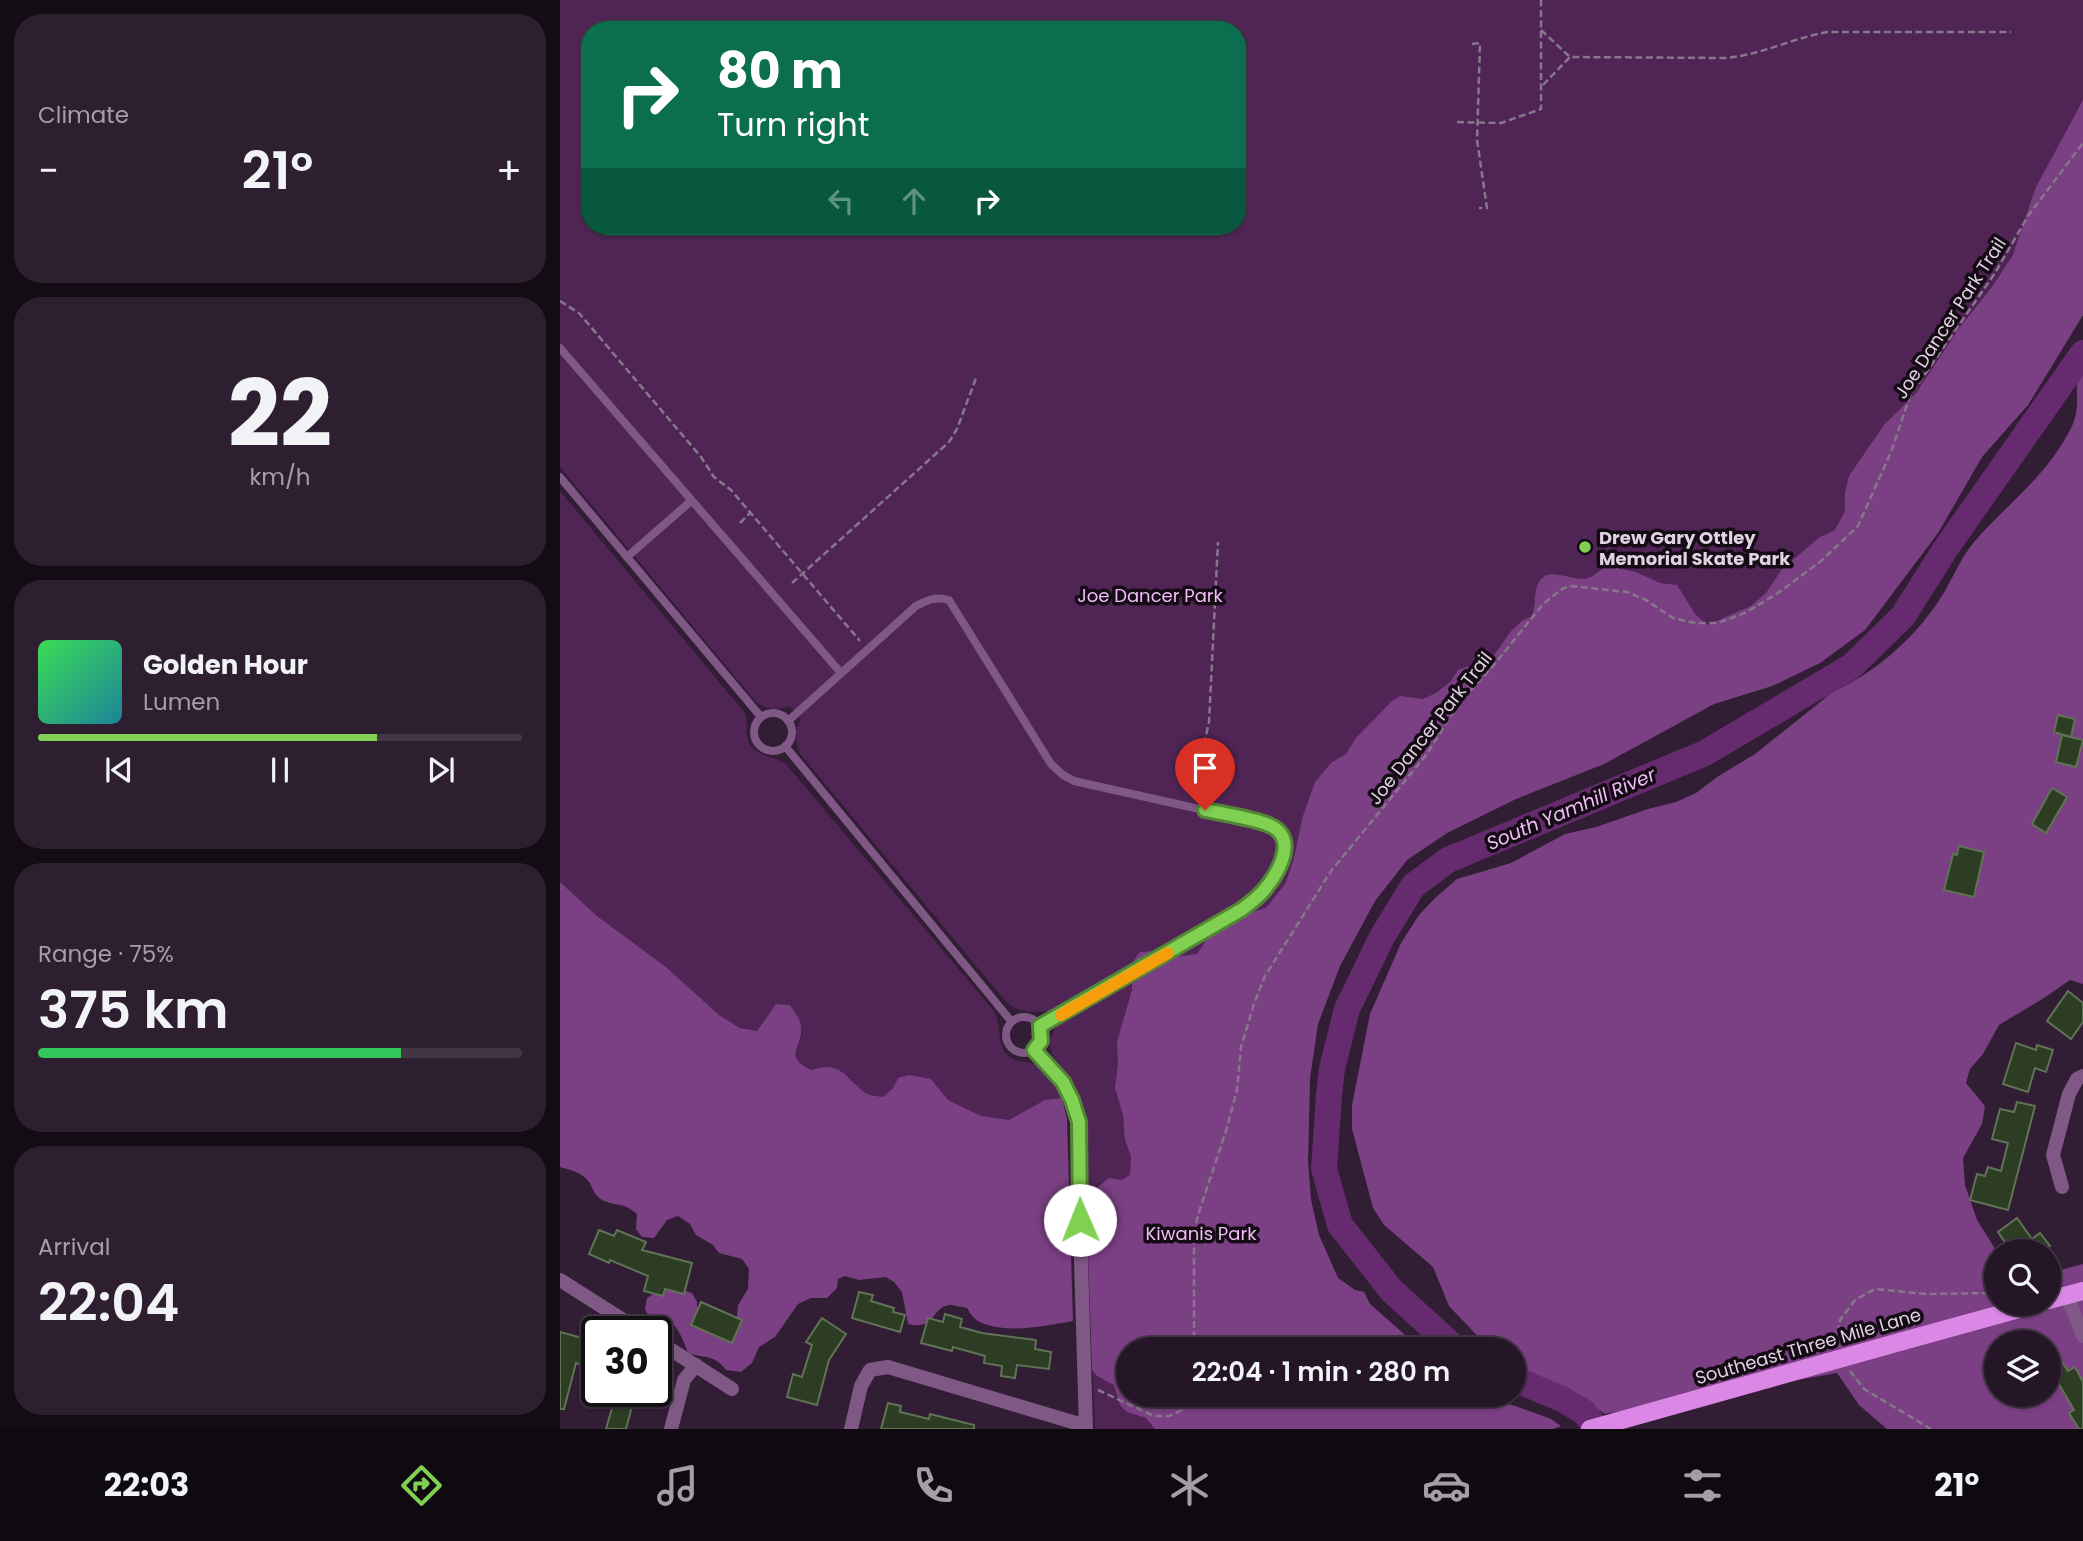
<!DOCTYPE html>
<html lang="en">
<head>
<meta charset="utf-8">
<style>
  :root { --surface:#251627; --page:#2d1f2f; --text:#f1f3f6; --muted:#a39fa7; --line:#423544; --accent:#80d052 }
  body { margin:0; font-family:Poppins,sans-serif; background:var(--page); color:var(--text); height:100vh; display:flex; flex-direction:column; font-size:26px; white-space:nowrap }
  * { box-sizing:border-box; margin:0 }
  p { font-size:23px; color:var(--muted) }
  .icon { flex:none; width:38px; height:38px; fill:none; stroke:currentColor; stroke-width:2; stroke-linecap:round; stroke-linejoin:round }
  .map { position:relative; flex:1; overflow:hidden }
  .details { display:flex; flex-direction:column; gap:14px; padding:14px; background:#140c15; width:560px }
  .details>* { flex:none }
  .top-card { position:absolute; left:21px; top:21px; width:665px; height:214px; border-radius:28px; box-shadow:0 2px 5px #0004,0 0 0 2px var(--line); background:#0b6e4f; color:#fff; overflow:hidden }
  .fabs { position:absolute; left:1424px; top:1239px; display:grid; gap:14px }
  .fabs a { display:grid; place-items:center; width:77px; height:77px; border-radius:50%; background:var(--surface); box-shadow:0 2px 5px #0004,0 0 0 2px var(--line); font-size:35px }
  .speed { position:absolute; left:21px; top:1316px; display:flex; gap:14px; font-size:35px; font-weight:700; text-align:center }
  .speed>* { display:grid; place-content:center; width:91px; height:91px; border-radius:50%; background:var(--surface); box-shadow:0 2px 5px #0004,0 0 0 2px var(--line); line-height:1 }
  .speed .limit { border:4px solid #111; border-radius:10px; background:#fff; color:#111 }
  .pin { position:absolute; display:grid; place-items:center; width:60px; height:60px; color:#fff; margin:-72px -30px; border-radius:50% 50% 50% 0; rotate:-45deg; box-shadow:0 0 7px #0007 }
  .pin .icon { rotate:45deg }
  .me { position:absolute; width:77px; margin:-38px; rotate:359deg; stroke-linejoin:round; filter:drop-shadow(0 0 5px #0008) }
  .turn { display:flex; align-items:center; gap:24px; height:147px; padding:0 21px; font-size:32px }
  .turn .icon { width:91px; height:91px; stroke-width:2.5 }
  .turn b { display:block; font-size:49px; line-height:60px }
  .lanes { display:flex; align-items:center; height:66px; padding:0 21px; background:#0003; justify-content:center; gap:35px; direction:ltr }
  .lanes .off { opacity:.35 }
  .big { font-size:52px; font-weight:600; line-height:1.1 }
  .details .widget { flex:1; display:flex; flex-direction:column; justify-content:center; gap:10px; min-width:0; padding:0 24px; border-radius:28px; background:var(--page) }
  .details .dial { align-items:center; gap:0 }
  .dial b { font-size:91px; line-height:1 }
  .song { display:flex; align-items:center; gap:21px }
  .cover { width:84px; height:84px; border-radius:10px; background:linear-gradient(135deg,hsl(130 70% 55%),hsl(190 70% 35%)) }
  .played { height:7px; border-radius:4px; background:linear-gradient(90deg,var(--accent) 70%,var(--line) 70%) }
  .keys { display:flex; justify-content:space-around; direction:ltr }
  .heat { display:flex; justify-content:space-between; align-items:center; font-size:38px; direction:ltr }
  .charge { height:10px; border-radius:5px; background:linear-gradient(90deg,#34c759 75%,var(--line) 0) }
  .trip { position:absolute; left:556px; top:1337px; width:410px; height:70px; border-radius:35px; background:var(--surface); box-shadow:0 2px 5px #0004,0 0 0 2px var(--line); font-weight:600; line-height:70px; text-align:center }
  .dock { display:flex; height:112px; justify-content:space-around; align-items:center; background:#0f0910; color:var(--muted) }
  .dock .icon { width:49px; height:49px }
  .dock .on { color:var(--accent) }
  .dock b { font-size:32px; color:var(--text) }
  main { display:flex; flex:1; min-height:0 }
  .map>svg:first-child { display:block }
  .green { fill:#502556; fill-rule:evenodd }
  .forest { fill:#7b3f84; fill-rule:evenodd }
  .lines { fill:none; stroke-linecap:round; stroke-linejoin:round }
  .river { stroke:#662b6e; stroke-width:26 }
  .building { fill:#2c3d23; stroke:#607357; stroke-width:2 }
  .path { stroke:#87778a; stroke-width:2.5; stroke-dasharray:7 3.5; stroke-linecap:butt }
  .lane { stroke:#7f5885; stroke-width:8 }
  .street { stroke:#7f5885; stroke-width:14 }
  .primary { stroke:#da87e5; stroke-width:18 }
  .primary-bridge { stroke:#da87e5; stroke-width:18 }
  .route-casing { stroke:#538735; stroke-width:18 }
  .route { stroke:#80d052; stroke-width:12 }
  .slow { stroke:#f59e0b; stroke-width:12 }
  .poi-dot { fill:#80d052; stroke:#140b15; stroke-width:2.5 }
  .labels { text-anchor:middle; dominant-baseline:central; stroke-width:7; stroke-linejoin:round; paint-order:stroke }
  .street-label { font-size:18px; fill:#dfd2e1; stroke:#140b15 }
  .poi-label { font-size:18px; font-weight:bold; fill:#dfd2e1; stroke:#140b15; text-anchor:start }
  .park-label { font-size:18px; fill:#f0bef6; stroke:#140b15 }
  .water-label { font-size:19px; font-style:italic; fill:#f0bef6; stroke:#140b15 }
</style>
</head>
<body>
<main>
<section class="details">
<div class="widget"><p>Climate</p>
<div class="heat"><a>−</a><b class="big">21°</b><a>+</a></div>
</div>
<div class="widget dial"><b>22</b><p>km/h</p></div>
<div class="widget">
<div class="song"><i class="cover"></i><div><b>Golden Hour</b><p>Lumen</p></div></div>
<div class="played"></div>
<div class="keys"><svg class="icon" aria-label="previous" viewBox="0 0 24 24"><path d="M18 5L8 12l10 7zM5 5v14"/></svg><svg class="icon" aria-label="pause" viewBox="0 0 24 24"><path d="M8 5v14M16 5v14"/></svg><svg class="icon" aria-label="next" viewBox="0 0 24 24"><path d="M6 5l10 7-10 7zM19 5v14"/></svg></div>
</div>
<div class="widget"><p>Range · 75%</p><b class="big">375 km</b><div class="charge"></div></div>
<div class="widget"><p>Arrival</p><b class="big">22:04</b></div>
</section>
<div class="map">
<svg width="1523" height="1429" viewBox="0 0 1523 1429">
  <rect width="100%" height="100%" fill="#311d34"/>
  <g class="green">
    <path d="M0,0H1523V315L1468,405L1446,423L1422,457L1378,533L1305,630L1260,663L1212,686L1154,704L1044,764L956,799L887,833L847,860L815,901L780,966L758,1024L750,1078L748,1161L751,1200L759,1235L778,1278L795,1290L804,1292L810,1304L861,1349H569V1395H924L991,1419L1001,1426L993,1429H535C532,1357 529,1286 527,1214C526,1182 531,1148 526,1117C524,1104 518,1089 510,1078C496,1059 482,1051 496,1026L486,1011C472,1013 458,1012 447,1003L241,755C235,742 233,731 241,720L230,706C218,711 206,710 196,702L0,467ZM30,30H677V226H30Z"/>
    <path d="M0,491L185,713C188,721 186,727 187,735C189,756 212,755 226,764L433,1010C443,1024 435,1044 449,1056C456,1062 466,1061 474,1064C488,1070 495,1086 502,1098L485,1100L450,1121L421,1116L388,1100L371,1079L338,1078L333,1088L323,1097C318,1096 311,1096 306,1093C286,1080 282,1059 253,1070C221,1056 245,1047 241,1026C239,1020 233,1011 230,1005L216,1004L197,1031L180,1028L159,1015L106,967L37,916L0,882Z"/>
  </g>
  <g class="forest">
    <path d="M1523,100V315L1468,405L1422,457L1378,533L1305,630L1260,663L1212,686L1154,704L1044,764L956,799L887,833L847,860L815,901L780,966L758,1024L750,1078L748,1161L751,1200L759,1235L778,1278L795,1290L804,1292L810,1304L861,1349H569V1395H924L991,1419L1001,1426L993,1429H595L586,1418L567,1412L560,1405L554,1385L537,1376L532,1370L528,1250C537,1231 531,1210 534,1190L549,1178L562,1180L570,1175L571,1156L565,1140L563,1115L555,1088L558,1064L557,1042L572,990V971L574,960L580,952L598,951L612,957L637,954L658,922L706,908L725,884L733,862L743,816L755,782L771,763L786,754L796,738L832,701L840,696L863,699L876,693L890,682L898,670L932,658L951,631L963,620L971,617C977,606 973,595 978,584C987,563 1013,583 1028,578C1035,576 1041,569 1047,566L1076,572L1100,583L1117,585L1135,614L1147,625L1191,606L1206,593L1222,569L1260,537L1275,530L1285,511V492L1289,476L1324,425L1356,393L1400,327L1432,287L1453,255L1475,189Z"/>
    <path d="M1523,366V984L1510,980L1484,998L1439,1025L1423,1054L1410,1069L1406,1083L1425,1106L1422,1124L1403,1158L1405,1185L1417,1220L1437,1252V1304H1489V1273L1523,1264V1429H1327L1299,1405L1277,1373L1045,1414L1018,1396L954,1365V1349H930L889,1306L873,1267L824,1225L813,1208L792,1129V1105L810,1014L841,943L859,915L875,898L897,879L951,863L1005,834L1036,827L1088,809L1116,802L1136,793L1157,777L1195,754L1274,691C1315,673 1353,639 1378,602C1391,583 1399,560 1414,542C1444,507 1483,479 1506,437C1510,431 1515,421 1516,413C1519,398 1513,379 1523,366ZM1437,1342H1489V1395H1437Z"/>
    <path d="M0,882L37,916L106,967L159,1015L180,1028L197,1031L216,1004L230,1005C234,1011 240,1019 241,1026C244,1047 221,1056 252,1070C282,1059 286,1080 306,1093C311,1096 318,1096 323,1097L333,1088L338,1078L349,1075L371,1079L388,1100L421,1116L449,1120L485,1100L502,1098L507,1119L513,1321C486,1326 443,1335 418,1321C413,1318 410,1313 407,1308C402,1307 394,1305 389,1305C371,1308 375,1331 348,1324L342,1292L334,1282L326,1277L299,1280L285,1276L278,1279L277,1288L267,1298H251L238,1304L215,1337L199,1347L192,1363L181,1372L166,1370C154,1354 147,1359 128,1353C123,1340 119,1328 108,1319L100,1321L91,1319L85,1310L87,1298C103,1287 113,1287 132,1293L137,1302L138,1320L176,1325L178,1305L188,1289L189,1269L182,1259L159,1253L153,1245L136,1235L130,1224L118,1216L107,1220L94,1238L82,1237L76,1229L77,1214C62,1201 56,1207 42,1200C34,1195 34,1190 29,1182C23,1173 11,1170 0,1167Z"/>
  </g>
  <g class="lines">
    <g class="river">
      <polyline points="896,1349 832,1291 780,1225 764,1169 769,1095 772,1069 787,1009 822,937 853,886 888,860 1145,753 1292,666 1343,616 1386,548 1523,353"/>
      <polyline points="954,1379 1002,1399 1024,1412 1037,1429"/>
    </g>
  </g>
  <g class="building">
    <polygon points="1498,715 1515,719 1511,737 1494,732"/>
    <polygon points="1502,735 1523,740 1516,767 1496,762"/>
    <polygon points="1492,788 1507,797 1486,833 1472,824"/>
    <polygon points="1399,846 1424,852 1414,897 1384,890 1393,854 1397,855"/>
    <polygon points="1508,991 1523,1003 1523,1022 1511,1039 1487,1021"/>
    <polygon points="1456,1043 1476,1050 1477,1045 1493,1050 1486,1072 1475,1068 1468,1092 1443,1084"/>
    <polygon points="1457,1102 1475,1106 1448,1210 1410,1200 1417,1174 1425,1176 1428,1167 1441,1171 1448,1143 1432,1139 1440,1109 1454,1112"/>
    <polygon points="1457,1218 1472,1239 1480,1233 1490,1246 1483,1251 1451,1251 1438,1232"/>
    <polygon points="39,1230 54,1236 57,1230 86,1242 82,1250 132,1263 124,1294 105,1289 103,1296 84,1291 88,1276 50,1260 49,1263 29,1254"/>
    <polygon points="299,1292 313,1295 311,1301 334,1308 333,1312 345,1315 340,1332 292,1318"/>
    <polygon points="141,1302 182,1320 172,1343 131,1325"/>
    <polygon points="385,1314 402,1319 400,1327 422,1333 476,1340 475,1349 491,1352 489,1369 457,1365 455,1378 441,1376 442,1366 424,1363 425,1356 393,1347 392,1351 361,1343 368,1318 383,1322"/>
    <polygon points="262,1318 286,1334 269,1360 257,1405 227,1397 233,1374 242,1377 252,1345 246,1342"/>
    <polygon points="0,1332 37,1342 32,1367 16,1363 4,1409 0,1409"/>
    <polygon points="1489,1343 1508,1371 1515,1367 1523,1382 1523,1429 1519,1429 1509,1413 1514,1410 1489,1367"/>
    <polygon points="57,1391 76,1391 66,1429 46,1429"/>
    <polygon points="328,1403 341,1406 340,1412 369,1419 370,1414 414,1425 414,1429 321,1429"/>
  </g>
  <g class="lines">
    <g class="path">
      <path d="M981,30L1010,57L1165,58C1202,55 1232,38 1268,32H1451"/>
      <polyline points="912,44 920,43 917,140 927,208 919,208"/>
      <polyline points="983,85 1010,57"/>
      <polyline points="897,122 941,123 981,109 981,0"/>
      <polyline points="0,301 19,313 141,457 154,477 171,490 300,641"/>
      <polyline points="180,523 190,513"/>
      <polyline points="232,583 389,442 397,429 416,378"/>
      <polyline points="630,795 642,753 649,722 658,542"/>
      <polyline points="1276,1343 1280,1320 1295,1300 1315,1289 1367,1294 1433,1293"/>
      <polyline points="634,1349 634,1235 638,1215 666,1131 677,1090 681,1047 694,1004 705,976 771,871 867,754 890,717 910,691 934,665 983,604 1002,589 1010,586 1067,592 1086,600 1113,618 1135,623 1158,623 1185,613 1218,593 1261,561 1298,526 1331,452 1350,396 1435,273 1468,216 1523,143"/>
      <polyline points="1290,1371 1304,1389 1371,1429"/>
      <polyline points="538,1390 594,1416 609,1416 622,1410 631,1395"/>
    </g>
    <g class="lane">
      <polyline points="0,348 281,673"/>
      <polyline points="0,477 201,717"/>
      <polyline points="67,557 131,501"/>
      <circle cx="213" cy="732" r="19"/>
      <path d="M228,721L356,606C368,600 375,596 389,600L491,764L503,775L514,781L711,825C714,828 721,832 723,836C736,862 697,896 681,910L480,1026"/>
      <polyline points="225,746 451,1021"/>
      <circle cx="464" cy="1035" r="18"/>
    </g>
    <g class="street">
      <polyline points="474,1050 503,1081 512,1100 519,1122 519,1193 526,1429"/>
      <polyline points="1502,1187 1493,1155 1509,1094 1517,1079 1523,1076"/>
      <polyline points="0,1280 82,1332"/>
      <polyline points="1507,1295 1523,1336"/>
      <polyline points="96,1340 172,1389"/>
      <polyline points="111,1429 124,1380 136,1365"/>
      <polyline points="291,1429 301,1386 310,1370 328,1367 526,1426"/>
    </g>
    <g class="primary">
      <polyline points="1489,1300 1523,1291"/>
      <polyline points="1343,1341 1477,1304"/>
    </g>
    <polyline class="primary-bridge" points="1030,1429 1343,1341"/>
  </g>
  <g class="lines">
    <defs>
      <path id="route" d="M520,1220L519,1122L512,1100L503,1082L474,1050L481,1041L480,1026L681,910C689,904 699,897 705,889C719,872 739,837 709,825C693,818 664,814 645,810"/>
    </defs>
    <use href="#route" class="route-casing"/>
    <use href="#route" class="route"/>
    <polyline class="slow" points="501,1015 608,953"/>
  </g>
  <circle class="poi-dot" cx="1025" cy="547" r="7"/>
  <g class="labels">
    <g class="street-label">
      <text transform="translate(1390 318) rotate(-57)">Joe Dancer Park Trail</text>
      <text transform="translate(870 728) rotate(-52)">Joe Dancer Park Trail</text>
      <text transform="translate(1248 1346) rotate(-16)">Southeast Three Mile Lane</text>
    </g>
    <g class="poi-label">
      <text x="1039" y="537">Drew Gary Ottley<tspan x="1039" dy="21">Memorial Skate Park</tspan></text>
    </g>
    <g class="park-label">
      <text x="590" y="595">Joe Dancer Park</text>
      <text x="641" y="1233">Kiwanis Park</text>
    </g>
    <g class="water-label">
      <text transform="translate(1011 809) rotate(-23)">South Yamhill River</text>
    </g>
  </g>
</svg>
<div class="fabs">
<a><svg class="icon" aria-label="search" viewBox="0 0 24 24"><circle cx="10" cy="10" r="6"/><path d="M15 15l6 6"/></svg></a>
<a><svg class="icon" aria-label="layers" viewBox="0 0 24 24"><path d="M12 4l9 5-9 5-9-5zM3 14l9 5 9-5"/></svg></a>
</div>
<div class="speed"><div class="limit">30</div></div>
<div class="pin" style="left:645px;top:810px;background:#d93025"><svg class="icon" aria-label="arrive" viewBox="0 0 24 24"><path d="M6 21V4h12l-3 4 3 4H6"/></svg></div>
<svg class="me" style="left:520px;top:1220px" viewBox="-20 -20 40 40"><circle r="19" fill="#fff"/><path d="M0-13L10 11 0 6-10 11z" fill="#80d052"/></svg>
<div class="trip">22:04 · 1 min · 280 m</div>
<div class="top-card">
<div class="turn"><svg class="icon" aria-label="right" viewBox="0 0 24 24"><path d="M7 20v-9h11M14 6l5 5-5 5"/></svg><div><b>80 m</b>Turn right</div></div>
<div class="lanes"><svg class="icon off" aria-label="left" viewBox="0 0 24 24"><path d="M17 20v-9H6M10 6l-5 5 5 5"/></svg><svg class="icon off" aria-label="ahead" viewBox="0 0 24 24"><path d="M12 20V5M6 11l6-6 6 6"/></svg><svg class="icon" aria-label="right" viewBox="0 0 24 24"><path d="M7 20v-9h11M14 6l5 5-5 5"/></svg></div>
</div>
</div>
</main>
<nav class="dock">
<b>22:03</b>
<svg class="icon on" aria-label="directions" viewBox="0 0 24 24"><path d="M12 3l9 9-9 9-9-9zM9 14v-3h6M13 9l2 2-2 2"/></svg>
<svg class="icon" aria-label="music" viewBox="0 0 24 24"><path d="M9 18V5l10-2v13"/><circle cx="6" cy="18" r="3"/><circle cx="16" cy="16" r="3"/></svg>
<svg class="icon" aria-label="phone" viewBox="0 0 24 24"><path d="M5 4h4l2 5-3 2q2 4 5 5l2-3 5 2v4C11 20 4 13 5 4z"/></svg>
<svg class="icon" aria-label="climate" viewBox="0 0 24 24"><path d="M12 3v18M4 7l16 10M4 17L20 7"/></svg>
<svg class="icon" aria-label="car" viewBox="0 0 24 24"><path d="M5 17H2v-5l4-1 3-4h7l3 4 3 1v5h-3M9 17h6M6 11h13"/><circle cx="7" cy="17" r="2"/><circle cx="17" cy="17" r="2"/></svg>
<svg class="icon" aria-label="filters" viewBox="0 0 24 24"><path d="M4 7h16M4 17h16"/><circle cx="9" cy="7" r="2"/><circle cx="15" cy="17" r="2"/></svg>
<b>21°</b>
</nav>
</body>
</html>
